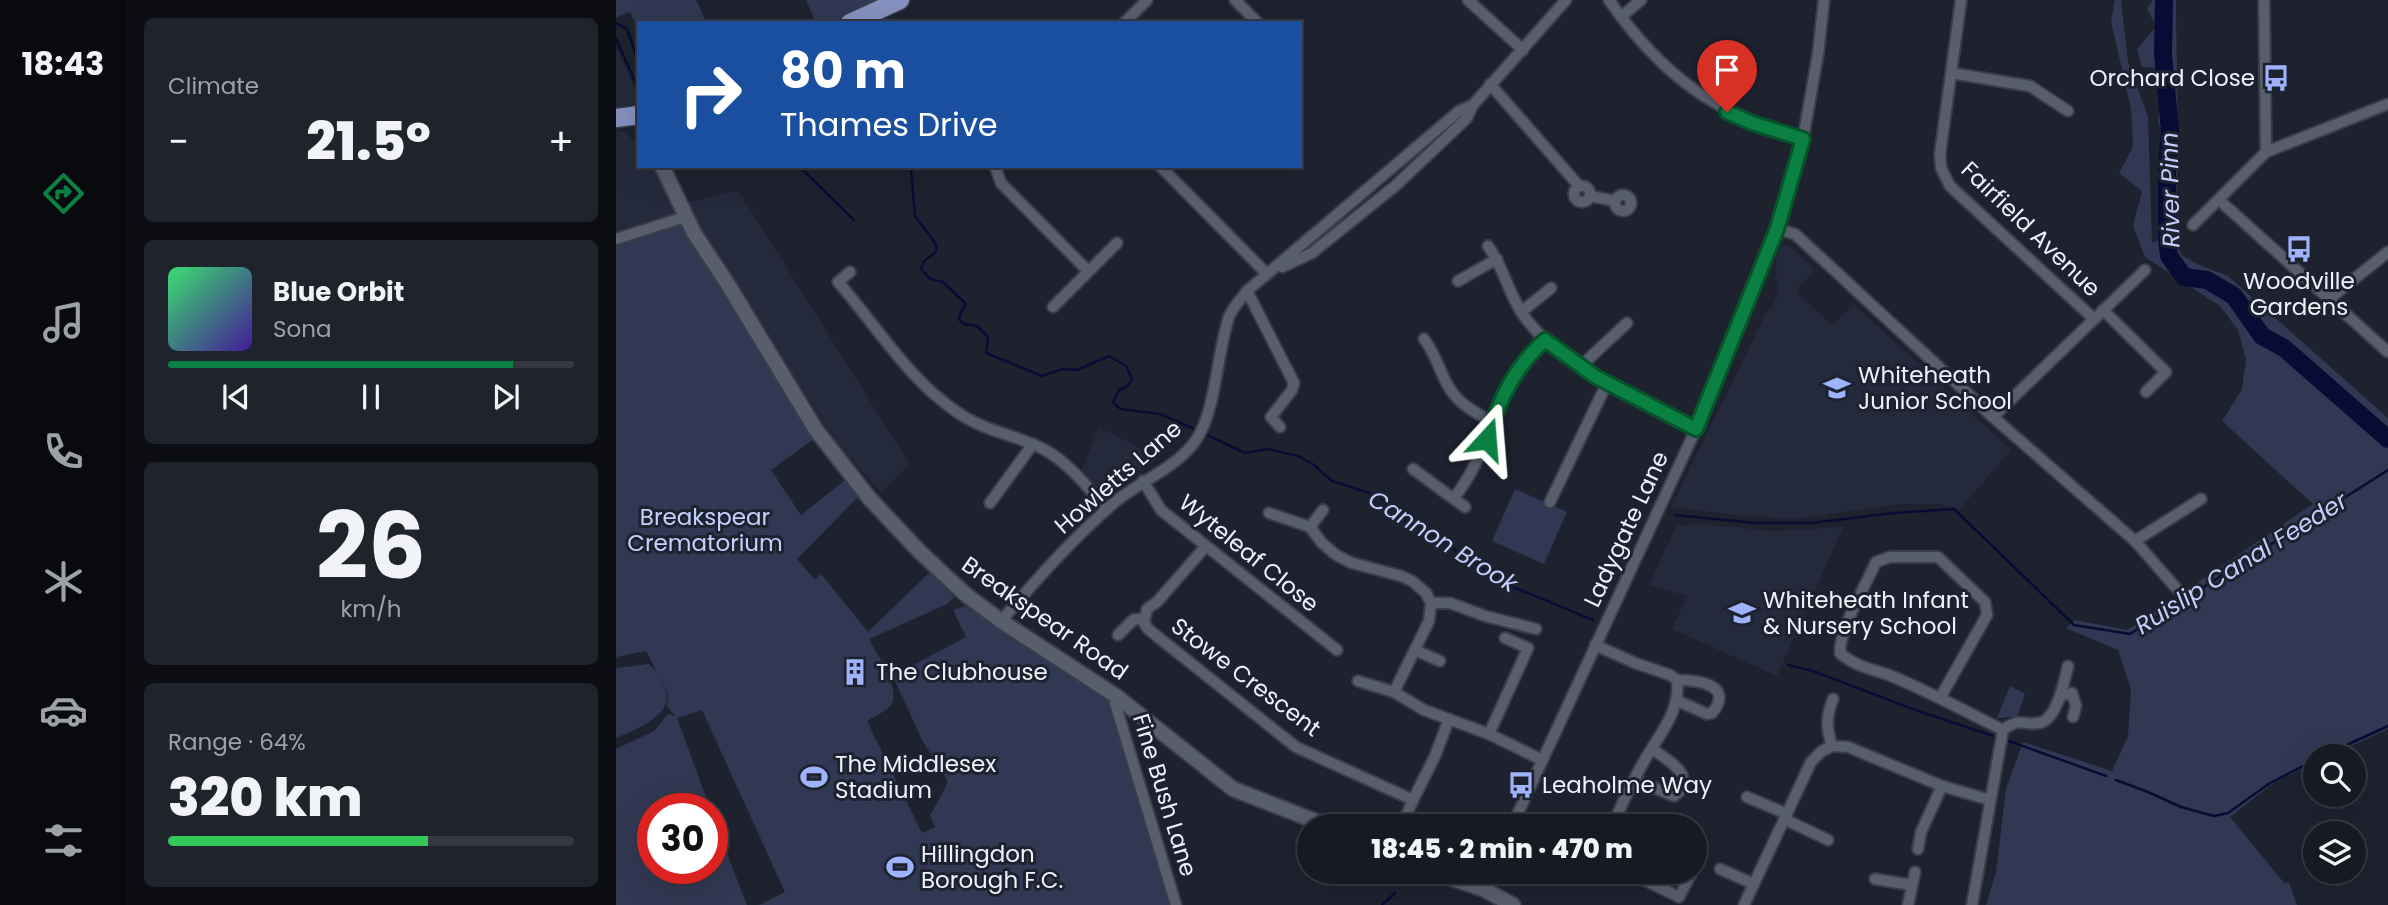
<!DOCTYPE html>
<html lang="en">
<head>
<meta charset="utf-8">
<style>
  :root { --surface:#161a23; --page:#1f232b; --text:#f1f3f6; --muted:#9ea1a6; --line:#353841; --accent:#0b8043 }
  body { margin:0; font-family:Poppins,sans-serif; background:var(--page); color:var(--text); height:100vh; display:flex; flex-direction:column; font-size:26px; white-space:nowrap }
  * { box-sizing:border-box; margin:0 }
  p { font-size:23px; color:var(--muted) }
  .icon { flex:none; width:38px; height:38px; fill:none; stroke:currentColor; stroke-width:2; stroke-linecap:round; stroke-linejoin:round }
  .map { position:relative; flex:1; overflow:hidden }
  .details { display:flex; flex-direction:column; gap:18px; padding:18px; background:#0c0e13; width:490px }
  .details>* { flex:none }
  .banner { position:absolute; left:21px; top:21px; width:665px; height:147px; border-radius:0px; box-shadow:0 7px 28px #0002,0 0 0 2px var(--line); background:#1a4fa0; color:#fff; overflow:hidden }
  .fabs { position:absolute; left:1687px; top:744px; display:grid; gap:14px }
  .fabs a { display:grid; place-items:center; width:63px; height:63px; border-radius:50%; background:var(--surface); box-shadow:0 7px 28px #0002,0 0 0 2px var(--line); font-size:35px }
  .speed { position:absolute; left:21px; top:793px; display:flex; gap:14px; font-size:35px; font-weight:700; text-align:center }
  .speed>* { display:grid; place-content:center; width:91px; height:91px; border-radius:50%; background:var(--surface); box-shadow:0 7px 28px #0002,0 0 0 2px var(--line); line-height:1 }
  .speed .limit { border:10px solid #d22; background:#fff; color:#111 }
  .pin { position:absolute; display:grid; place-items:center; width:60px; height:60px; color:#fff; margin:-72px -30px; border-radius:50% 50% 50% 0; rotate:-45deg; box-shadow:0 0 7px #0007 }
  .pin .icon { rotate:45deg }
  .me { position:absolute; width:77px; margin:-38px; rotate:19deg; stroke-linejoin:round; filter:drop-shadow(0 0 5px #0008) }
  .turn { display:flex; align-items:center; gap:24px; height:147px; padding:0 28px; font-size:32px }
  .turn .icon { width:91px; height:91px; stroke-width:2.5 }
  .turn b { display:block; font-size:49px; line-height:60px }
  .big { font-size:52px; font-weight:800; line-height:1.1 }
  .details .tile { flex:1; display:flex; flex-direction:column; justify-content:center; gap:10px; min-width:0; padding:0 24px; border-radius:10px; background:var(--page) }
  .details .dial { align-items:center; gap:0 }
  .dial b { font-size:91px; line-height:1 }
  .song { display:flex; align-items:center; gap:21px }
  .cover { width:84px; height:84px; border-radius:10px; background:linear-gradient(135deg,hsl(140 70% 55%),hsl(260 70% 35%)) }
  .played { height:7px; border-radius:4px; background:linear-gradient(90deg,var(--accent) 85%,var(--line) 85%) }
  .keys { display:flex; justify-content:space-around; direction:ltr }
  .heat { display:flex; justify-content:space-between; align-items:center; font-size:38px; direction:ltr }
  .charge { height:10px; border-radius:5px; background:linear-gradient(90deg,#34c759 64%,var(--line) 0) }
  .trip { position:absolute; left:681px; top:814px; width:410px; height:70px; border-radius:35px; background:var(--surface); box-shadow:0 7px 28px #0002,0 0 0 2px var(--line); font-weight:800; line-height:70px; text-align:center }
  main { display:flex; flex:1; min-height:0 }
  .tab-bar { display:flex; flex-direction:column; width:126px; justify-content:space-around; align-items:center; background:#090a0e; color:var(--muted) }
  .tab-bar .icon { width:49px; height:49px }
  .tab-bar .current { color:var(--accent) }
  .tab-bar b { font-size:32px; color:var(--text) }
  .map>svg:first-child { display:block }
  .built { fill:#24293c }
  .green { fill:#313853 }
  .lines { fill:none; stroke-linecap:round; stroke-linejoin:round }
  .stream { stroke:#080c34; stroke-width:2.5 }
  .river { stroke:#080c34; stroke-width:18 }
  .minor-casing { stroke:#3b3e49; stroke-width:14 }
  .tertiary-casing { stroke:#3b3e49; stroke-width:18 }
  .primary-casing { stroke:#3b3e49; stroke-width:21 }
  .minor { stroke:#595e6d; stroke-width:10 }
  .tertiary { stroke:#595e6d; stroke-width:14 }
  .primary { stroke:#8491be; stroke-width:18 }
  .route-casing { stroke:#07532c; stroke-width:18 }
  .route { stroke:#0b8043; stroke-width:12 }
  .labels { text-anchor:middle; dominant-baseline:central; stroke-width:6; stroke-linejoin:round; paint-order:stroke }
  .poi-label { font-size:23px; fill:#eef1fb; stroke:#1e222f; text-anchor:start }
  .street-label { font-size:23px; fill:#eef1fb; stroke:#1e222f }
  .park-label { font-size:23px; fill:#c3d0fe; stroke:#1e222f }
  .water-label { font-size:24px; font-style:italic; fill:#c1cffc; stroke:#1e222f }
</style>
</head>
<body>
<main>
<nav class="tab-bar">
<b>18:43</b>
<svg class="icon current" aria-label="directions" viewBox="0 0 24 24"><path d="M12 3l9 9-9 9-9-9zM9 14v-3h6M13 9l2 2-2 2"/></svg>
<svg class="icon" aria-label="music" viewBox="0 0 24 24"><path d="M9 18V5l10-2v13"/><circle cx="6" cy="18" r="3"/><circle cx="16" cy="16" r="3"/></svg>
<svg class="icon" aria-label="phone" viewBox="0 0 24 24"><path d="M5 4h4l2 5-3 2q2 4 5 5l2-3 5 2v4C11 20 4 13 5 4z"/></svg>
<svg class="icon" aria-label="climate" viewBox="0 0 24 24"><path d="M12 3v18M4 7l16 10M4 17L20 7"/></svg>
<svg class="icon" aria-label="car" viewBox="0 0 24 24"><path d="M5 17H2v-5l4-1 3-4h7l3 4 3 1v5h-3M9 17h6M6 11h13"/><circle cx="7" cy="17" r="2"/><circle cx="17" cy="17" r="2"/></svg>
<svg class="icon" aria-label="filters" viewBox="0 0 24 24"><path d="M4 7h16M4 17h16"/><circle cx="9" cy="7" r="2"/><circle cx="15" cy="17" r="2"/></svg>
</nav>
<section class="details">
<div class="tile"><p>Climate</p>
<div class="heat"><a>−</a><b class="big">21.5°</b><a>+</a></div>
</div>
<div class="tile">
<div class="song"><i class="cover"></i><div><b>Blue Orbit</b><p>Sona</p></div></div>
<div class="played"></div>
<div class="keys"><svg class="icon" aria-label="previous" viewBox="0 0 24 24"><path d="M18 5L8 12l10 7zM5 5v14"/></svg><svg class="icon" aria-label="pause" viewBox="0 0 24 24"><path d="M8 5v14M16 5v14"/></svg><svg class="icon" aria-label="next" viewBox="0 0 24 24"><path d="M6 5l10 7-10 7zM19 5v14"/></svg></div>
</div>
<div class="tile dial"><b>26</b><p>km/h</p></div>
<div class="tile"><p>Range · 64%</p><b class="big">320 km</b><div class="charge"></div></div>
</section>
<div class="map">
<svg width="1772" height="905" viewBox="0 0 1772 905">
  <rect width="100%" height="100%" fill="#1e222f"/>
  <g class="built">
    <polygon points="0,47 23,99 23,104 0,108"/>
    <polygon points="0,132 8,132 23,145 23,166 37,166 60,213 0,233"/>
    <polygon points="122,190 294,465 265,492 218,440 70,203"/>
    <polygon points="1171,244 1199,269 1180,291 1216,326 1238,304 1395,450 1344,509 1324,504 1287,504 1177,519 1120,515 1055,507 1152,309 1155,310 1161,296 1160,260 1164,247"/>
    <polygon points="483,427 543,458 474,503 460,484"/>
    <polygon points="1084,524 1156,531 1227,527 1161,676 1056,629 1071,596 1033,585 1060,526"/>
  </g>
  <g class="green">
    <polygon points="0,0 80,0 91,23 23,23 23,31 14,12 0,17"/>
    <polygon points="190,0 264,0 216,23 200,23"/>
    <path d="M1499,0H1505L1512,62L1532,117L1536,243L1545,239L1542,166L1546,133L1542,121L1545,94L1544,68L1526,67L1521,49L1540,27L1531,8L1537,0H1560C1560,58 1563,117 1561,175C1561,203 1555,228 1565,255L1583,265L1612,276L1772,418V729L1714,756H1699V763L1660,781L1614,817L1668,883L1673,882L1681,905H1370L1380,872L1390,789L1407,742L1496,771L1512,736L1515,689L1502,650L1450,628L1459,620L1511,630L1697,504L1606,421L1626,389L1630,359L1622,330L1604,306L1529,257L1517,226L1526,191L1503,173L1517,147L1515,109L1495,21Z"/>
    <path d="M68,221L103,285L180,404L199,438L155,470L185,515L229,480L242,497L181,559L199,580L205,574L252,632L315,571L338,597L331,604L253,639C261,654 287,692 274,706C269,712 257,717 251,721L306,833L319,827L314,816L331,784V780L306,740L277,676L350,637L337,610L349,606L492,695L555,905H143L169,892L86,710L61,718L94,808H37V868H96V815L131,905H0V749L38,731L51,715L54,714L60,717L51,706L52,693L43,676C45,681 48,686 50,691C57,717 17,730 0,738V668L33,664L41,672L30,651L0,657V242Z"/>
    <polygon points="899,489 951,512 928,564 876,541"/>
    <polygon points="1394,686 1409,694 1401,717 1381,718"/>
  </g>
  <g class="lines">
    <g class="stream">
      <polyline points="0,23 11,29 23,63"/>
      <polyline points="0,39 23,90"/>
      <polyline points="183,166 238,220"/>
      <polyline points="293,166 295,169 299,216 320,244 320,252 308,261 305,269 314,279 327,282 350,304 344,314 343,319 348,324 361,326 372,337 370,353 426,376 446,369 461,370 493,356 510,366 516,379 512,386 503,390 497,403 505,409 544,414 583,431"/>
      <polyline points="589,434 629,453 652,449 682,456 698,465 716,481 760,495 778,507 790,522 802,525 890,584 977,620"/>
      <polyline points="1059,515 1140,523 1195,523 1278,513 1338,509 1458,625 1514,634 1772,470"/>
      <polyline points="1172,665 1197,671 1302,711 1377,736"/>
      <polyline points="1393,741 1490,776"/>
      <polyline points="1707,756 1772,726"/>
      <polyline points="1500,780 1532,792 1565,807 1598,816 1612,813 1654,783 1699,760"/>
      <polyline points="766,905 779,893"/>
    </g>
    <polyline class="river" points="1548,0 1547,54 1554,131 1551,166 1551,239 1553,256 1568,277 1591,280 1618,296 1646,336 1668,348 1772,439"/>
    <defs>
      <g id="minor">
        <polyline points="619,0 642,23"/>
        <polyline points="852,0 907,50"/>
        <path d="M993,0C1045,75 1099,114 1187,139"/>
        <polyline points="1345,0 1324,154 1325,168 1334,186 1478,319"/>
        <polyline points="1005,17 1025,0"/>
        <polyline points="508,23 531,0"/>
        <polyline points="1335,73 1414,86 1452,111"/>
        <polyline points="874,84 963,186"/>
        <polyline points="1650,152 1772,104"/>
        <polyline points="379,166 385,183 472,271"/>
        <polyline points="544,166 651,274"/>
        <circle cx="966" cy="194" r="8"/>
        <circle cx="1007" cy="203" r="8"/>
        <polyline points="974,196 999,201"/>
        <polyline points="1603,200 1772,352"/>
        <polyline points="1577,225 1650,152 1648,0"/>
        <polyline points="1161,229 1179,234 1377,417 1519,541 1561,589"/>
        <polyline points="0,239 69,217"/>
        <path d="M872,246C887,266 892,292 906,313C943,368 1022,399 1080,429"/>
        <polyline points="666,267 696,253 779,186 850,119 857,105 950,0"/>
        <path d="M234,272L222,282C260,325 292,379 341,412C367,431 401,435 429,450C453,463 473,489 491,509"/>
        <polyline points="842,281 881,259"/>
        <polyline points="631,291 678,383 676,390 655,417 664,427"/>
        <polyline points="1713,299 1772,252"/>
        <polyline points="437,307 501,243"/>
        <polyline points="1487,310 1550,372 1530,392"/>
        <polyline points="905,312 935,288"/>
        <path d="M808,339C819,353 823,369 831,384C841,403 858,412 876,422"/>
        <polyline points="965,366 1011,323"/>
        <polyline points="1377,417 1529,270"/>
        <polyline points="797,469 849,507"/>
        <polyline points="527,481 545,510 721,650"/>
        <path d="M838,498C879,446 877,386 929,340"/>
        <polyline points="934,502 991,383"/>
        <polyline points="374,503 417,444"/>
        <polyline points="653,513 694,527 706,543 720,555 736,563 785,576 796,581 810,593 815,603 813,621 778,692"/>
        <polyline points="694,527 707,510"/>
        <polyline points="1519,541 1585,499"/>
        <polyline points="590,546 541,602 531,609 528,623 532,629 680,747 797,800 819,756 833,719"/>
        <polyline points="815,603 834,603 869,616 920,629"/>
        <path d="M385,621C420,580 458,537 499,502C523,482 563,466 580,440C600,411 601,352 613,317C616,308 625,299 631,291L843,111L857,105"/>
        <polyline points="502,635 517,620 528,618"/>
        <path d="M979,645L1019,663L1054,675L1061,680C1065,712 1042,736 1027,763C1016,783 1005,804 997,826"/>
        <polyline points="799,650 824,661"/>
        <path d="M1061,680C1082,680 1119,685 1096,713L1091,714L1062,701"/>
        <polyline points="742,681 778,692 808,710 873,734 926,760"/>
        <polyline points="500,696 499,703 560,905"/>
        <polyline points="1444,696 1456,693 1460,706 1457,717"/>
        <path d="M1324,698L1371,615L1369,602L1322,557H1274L1260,562C1250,585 1223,630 1224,653C1238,666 1256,669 1273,675C1312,691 1349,711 1387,730"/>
        <path d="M1387,730C1406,716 1406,726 1423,723C1441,720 1448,682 1452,666"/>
        <polyline points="873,734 912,648 889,638"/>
        <path d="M1216,746C1210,727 1210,717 1217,699"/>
        <path d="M1027,783L1058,796C1083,777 1052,760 1036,749"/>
        <polyline points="1131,797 1171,814"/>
        <polyline points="1168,819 1212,840"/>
        <polyline points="787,823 797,800"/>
        <polyline points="896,826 1080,429 1161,229 1187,139 1202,54 1208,0"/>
        <polyline points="1302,849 1305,832 1326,786"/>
        <polyline points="1104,869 1138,884"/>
        <polyline points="1012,872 1063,897 1076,872"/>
        <polyline points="1259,879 1296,885"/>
        <polyline points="867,889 875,872"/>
        <polyline points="1128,905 1195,762 1206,751 1216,746 1232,747 1326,786 1374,800"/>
        <polyline points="1292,905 1299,872"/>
        <polyline points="1356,905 1387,730"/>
      </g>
      <g id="tertiary">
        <polyline points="46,166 78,233 111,283 200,430 254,499 304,552 349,594 385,621 500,696 617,789 712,826"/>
        <polyline points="817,872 867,889 897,905"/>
      </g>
      <g id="primary">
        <polyline points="234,23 284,0"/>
        <polyline points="0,118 23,115"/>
      </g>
    </defs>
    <use href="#minor" class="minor-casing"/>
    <use href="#tertiary" class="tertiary-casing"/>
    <use href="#primary" class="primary-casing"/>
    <use href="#minor" class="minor"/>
    <use href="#tertiary" class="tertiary"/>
    <use href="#primary" class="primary"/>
  </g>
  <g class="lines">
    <defs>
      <path id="route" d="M871,439C883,400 898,368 929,340L980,377L1080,429L1161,229L1187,139L1136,123L1111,112"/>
    </defs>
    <use href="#route" class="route-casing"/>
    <use href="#route" class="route"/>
  </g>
  <defs>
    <symbol id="bus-bare" viewBox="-9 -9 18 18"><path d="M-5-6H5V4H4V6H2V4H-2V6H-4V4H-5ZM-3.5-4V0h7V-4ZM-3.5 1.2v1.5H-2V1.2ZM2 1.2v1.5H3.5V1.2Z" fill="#9fb3fd" stroke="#1e222f" stroke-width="2.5" paint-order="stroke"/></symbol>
    <symbol id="school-bare" viewBox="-9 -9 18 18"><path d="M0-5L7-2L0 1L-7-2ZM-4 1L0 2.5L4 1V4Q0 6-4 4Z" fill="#9fb3fd" stroke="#1e222f" stroke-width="2.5" paint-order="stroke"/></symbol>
    <symbol id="building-bare" viewBox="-9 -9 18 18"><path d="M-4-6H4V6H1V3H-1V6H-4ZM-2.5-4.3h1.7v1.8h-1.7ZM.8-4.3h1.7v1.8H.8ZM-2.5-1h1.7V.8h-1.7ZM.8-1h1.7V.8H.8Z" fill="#9fb3fd" stroke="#1e222f" stroke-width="2.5" paint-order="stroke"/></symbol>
    <symbol id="stadium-bare" viewBox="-9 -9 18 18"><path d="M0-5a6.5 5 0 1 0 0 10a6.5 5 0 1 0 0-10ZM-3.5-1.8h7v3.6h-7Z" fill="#9fb3fd" stroke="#1e222f" stroke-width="2.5" paint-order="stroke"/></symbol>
  </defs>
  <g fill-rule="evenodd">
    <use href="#bus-bare" x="1641" y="59" width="38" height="38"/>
    <use href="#bus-bare" x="1664" y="230" width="38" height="38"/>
    <use href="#school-bare" x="1202" y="369" width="38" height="38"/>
    <use href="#school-bare" x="1107" y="594" width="38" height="38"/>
    <use href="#building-bare" x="220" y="653" width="38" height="38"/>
    <use href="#stadium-bare" x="179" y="758" width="38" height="38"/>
    <use href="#bus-bare" x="886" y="766" width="38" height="38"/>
    <use href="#stadium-bare" x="265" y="848" width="38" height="38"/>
  </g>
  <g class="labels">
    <g class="poi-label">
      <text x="1639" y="78" text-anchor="end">Orchard Close</text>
      <text x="1683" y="281" text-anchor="middle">Woodville<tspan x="1683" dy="26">Gardens</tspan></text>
      <text x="1242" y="375">Whiteheath<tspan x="1242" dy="26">Junior School</tspan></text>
      <text x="1147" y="600">Whiteheath Infant<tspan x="1147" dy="26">&amp; Nursery School</tspan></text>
      <text x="260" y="672">The Clubhouse</text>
      <text x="219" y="764">The Middlesex<tspan x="219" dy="26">Stadium</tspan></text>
      <text x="926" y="785">Leaholme Way</text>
      <text x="305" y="854">Hillingdon<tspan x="305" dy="26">Borough F.C.</tspan></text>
    </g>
    <g class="street-label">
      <text transform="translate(1415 229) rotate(44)">Fairfield Avenue</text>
      <text transform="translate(502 477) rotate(-41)">Howletts Lane</text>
      <text transform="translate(1010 529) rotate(-65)">Ladygate Lane</text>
      <text transform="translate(633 553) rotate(39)">Wyteleaf Close</text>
      <text transform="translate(429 618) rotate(35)">Breakspear Road</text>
      <text transform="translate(630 677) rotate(37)">Stowe Crescent</text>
      <text transform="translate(549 795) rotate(73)">Fine Bush Lane</text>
    </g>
    <g class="park-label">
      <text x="89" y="517">Breakspear<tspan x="89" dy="26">Crematorium</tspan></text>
    </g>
    <g class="water-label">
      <text transform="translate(1554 190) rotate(-91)">River Pinn</text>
      <text transform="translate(827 541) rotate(32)">Cannon Brook</text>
      <text transform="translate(1625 563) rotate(-32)">Ruislip Canal Feeder</text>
    </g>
  </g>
</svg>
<div class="fabs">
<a><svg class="icon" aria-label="search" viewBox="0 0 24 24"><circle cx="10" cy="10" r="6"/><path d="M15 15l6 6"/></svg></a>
<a><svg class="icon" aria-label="layers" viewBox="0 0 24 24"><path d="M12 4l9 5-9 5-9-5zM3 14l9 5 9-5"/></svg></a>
</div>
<div class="speed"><div class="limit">30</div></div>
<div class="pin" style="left:1111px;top:112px;background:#d93025"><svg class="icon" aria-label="arrive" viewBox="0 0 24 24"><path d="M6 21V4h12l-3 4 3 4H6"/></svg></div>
<svg class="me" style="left:871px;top:439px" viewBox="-20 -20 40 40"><path d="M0-17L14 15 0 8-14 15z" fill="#0b8043" stroke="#fff" stroke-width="4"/></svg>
<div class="trip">18:45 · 2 min · 470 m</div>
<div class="banner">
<div class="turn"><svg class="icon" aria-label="right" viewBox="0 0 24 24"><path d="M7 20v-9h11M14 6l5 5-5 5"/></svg><div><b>80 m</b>Thames Drive</div></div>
</div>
</div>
</main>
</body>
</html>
